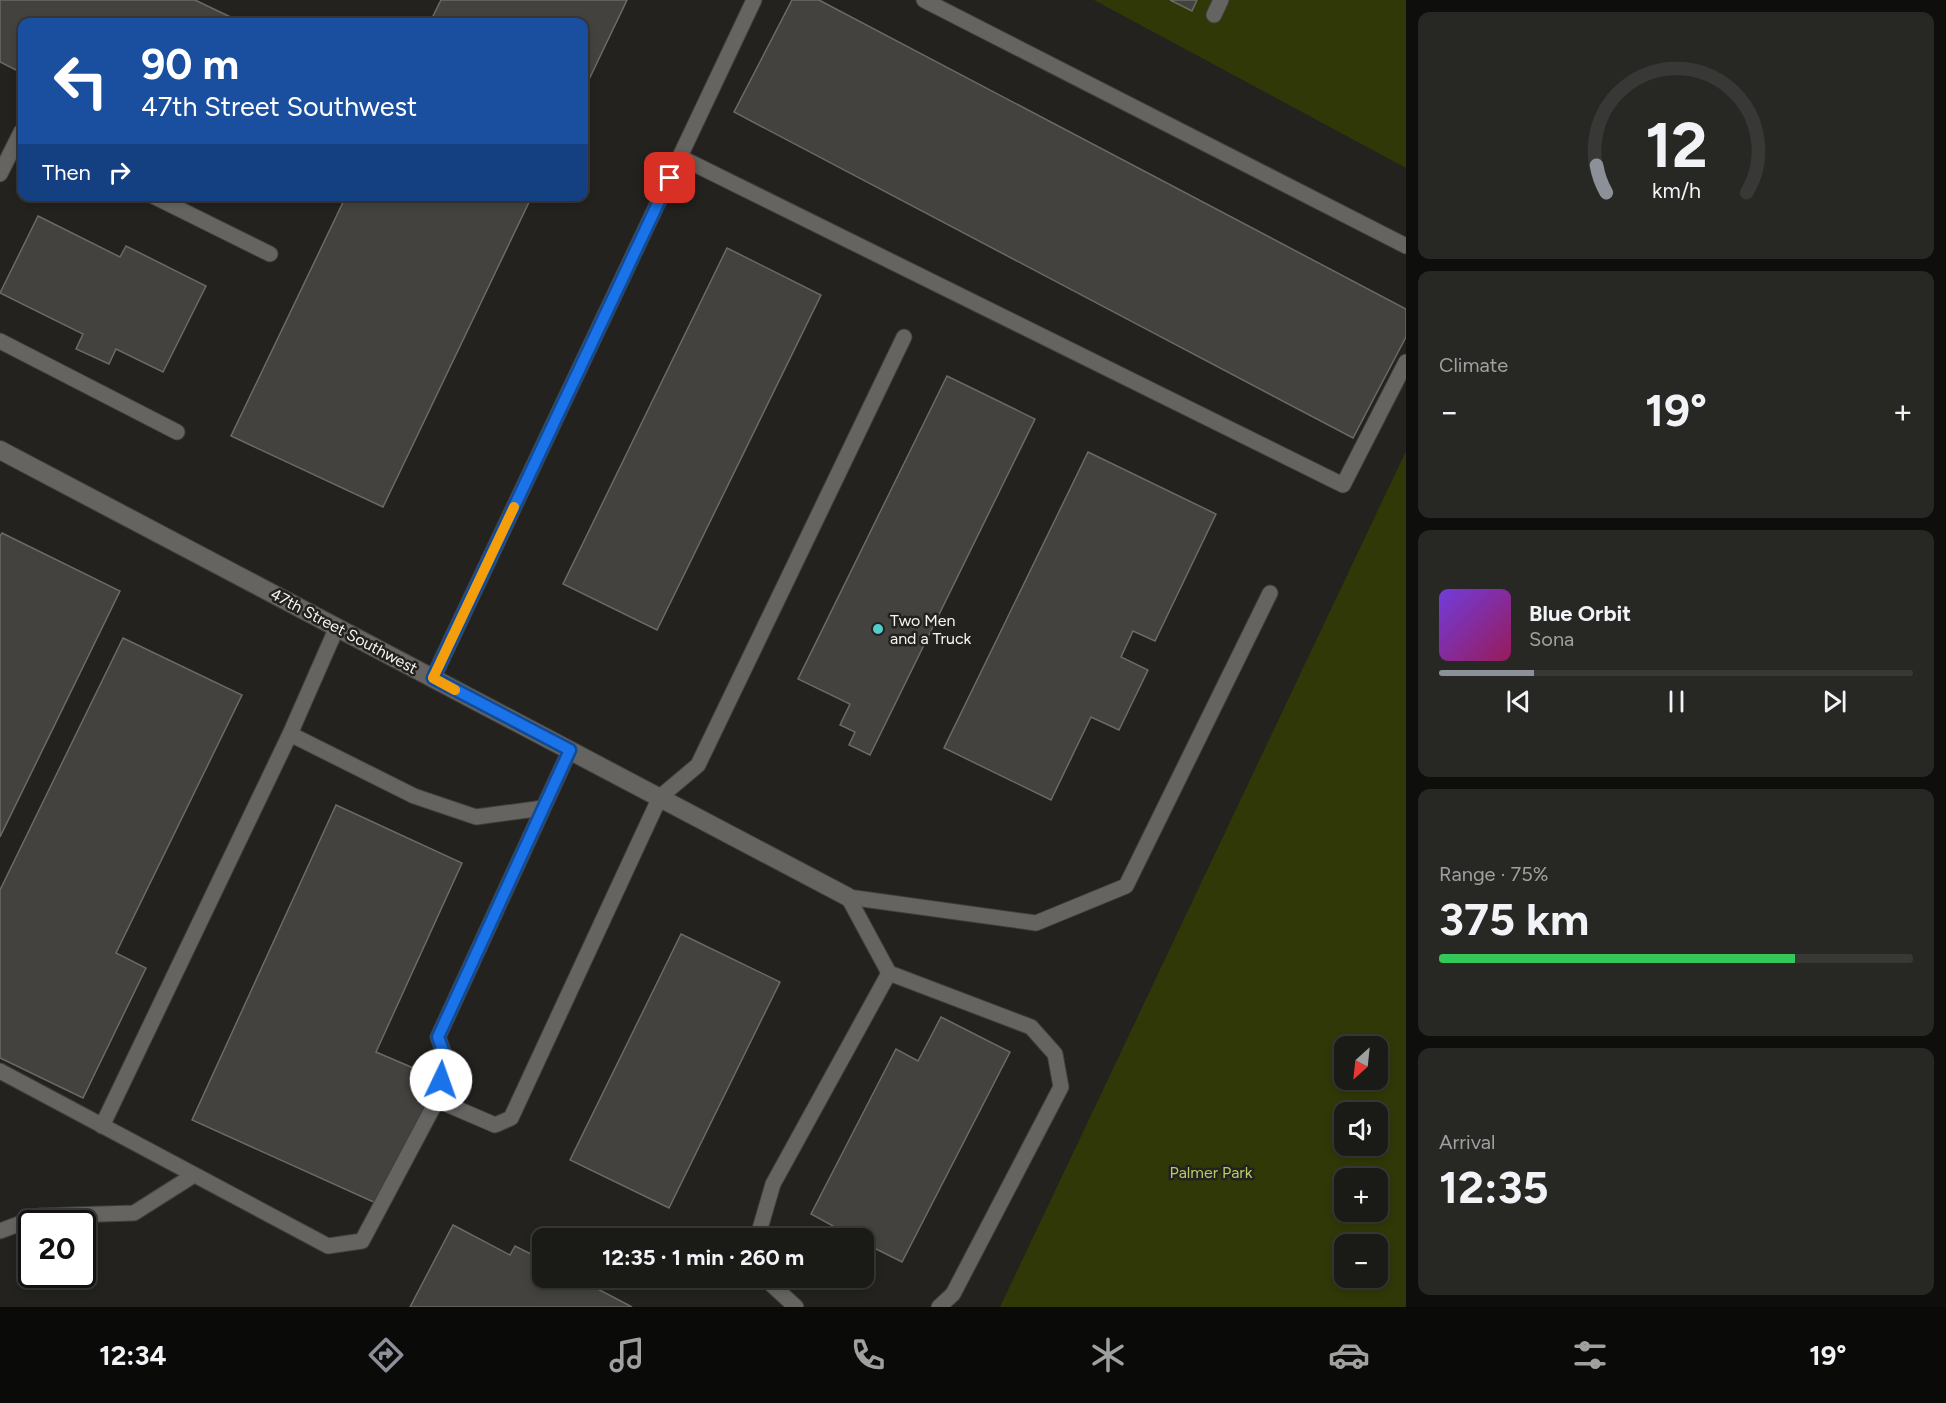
<!DOCTYPE html>
<html lang="en">
<head>
<meta charset="utf-8">
<style>
  :root { --surface:#1a1a17; --page:#272724; --text:#f1f3f6; --muted:#9fa1a1; --line:#383836; --accent:#8c9099 }
  body { margin:0; font-family:Figtree,sans-serif; background:var(--page); color:var(--text); height:100vh; display:flex; flex-direction:column; font-size:22px; white-space:nowrap }
  * { box-sizing:border-box; margin:0 }
  p { font-size:20px; color:var(--muted) }
  .icon { flex:none; width:33px; height:33px; fill:none; stroke:currentColor; stroke-width:2; stroke-linecap:round; stroke-linejoin:round }
  .map { position:relative; flex:1; overflow:hidden }
  .sheet { display:flex; flex-direction:column; gap:12px; padding:12px; background:#0e0e0d; width:540px }
  .sheet>* { flex:none }
  .hud { position:absolute; left:18px; top:18px; width:570px; height:183px; border-radius:12px; box-shadow:0 3px 9px #0003,0 0 0 2px var(--line); background:#1a4fa0; color:#fff; overflow:hidden }
  .needle { width:39px; rotate:207deg }
  .controls { position:absolute; left:1334px; top:1036px; display:grid; gap:12px }
  .controls a { display:grid; place-items:center; width:54px; height:54px; border-radius:12px; background:var(--surface); box-shadow:0 3px 9px #0003,0 0 0 2px var(--line); font-size:30px }
  .speed { position:absolute; left:18px; top:1210px; display:flex; gap:12px; font-size:30px; font-weight:700; text-align:center }
  .speed>* { display:grid; place-content:center; width:78px; height:78px; border-radius:50%; background:var(--surface); box-shadow:0 3px 9px #0003,0 0 0 2px var(--line); line-height:1 }
  .speed .limit { border:3px solid #111; border-radius:9px; background:#fff; color:#111 }
  .pin { position:absolute; display:grid; place-items:center; width:51px; height:51px; color:#fff; margin:-26px; border-radius:12px; box-shadow:0 3px 9px #0006 }
  .me { position:absolute; width:66px; margin:-33px; rotate:3deg; stroke-linejoin:round; filter:drop-shadow(0 0 4px #0008) }
  .turn { display:flex; align-items:center; gap:21px; height:126px; padding:0 24px; font-size:27px }
  .turn .icon { width:78px; height:78px; stroke-width:2.5 }
  .turn b { display:block; font-size:42px; line-height:51px }
  .then { display:flex; align-items:center; height:57px; padding:0 24px; background:#0003; gap:12px; font-size:22px }
  .big { font-size:45px; font-weight:700; line-height:1.1 }
  .sheet .tile { flex:1; display:flex; flex-direction:column; justify-content:center; gap:9px; min-width:0; padding:0 21px; border-radius:12px; background:var(--page) }
  .sheet .dial { align-items:center; gap:0 }
  .dial svg { height:156px; overflow:visible; fill:none; stroke:var(--line); stroke-width:7; stroke-linecap:round; text-anchor:middle }
  .dial text { fill:var(--text); stroke:none }
  .song { display:flex; align-items:center; gap:18px }
  .cover { width:72px; height:72px; border-radius:9px; background:linear-gradient(135deg,hsl(260 70% 55%),hsl(330 70% 35%)) }
  .played { height:6px; border-radius:3px; background:linear-gradient(90deg,var(--accent) 20%,var(--line) 20%) }
  .keys { display:flex; justify-content:space-around; direction:ltr }
  .heat { display:flex; justify-content:space-between; align-items:center; font-size:33px; direction:ltr }
  .charge { height:9px; border-radius:4px; background:linear-gradient(90deg,#34c759 75%,var(--line) 0) }
  .trip { position:absolute; left:532px; top:1228px; width:342px; height:60px; border-radius:12px; background:var(--surface); box-shadow:0 3px 9px #0003,0 0 0 2px var(--line); font-weight:700; line-height:60px; text-align:center }
  .dock { display:flex; height:96px; justify-content:space-around; align-items:center; background:#0a0a09; color:var(--muted) }
  .dock .icon { width:42px; height:42px }
  .dock .current { color:var(--accent) }
  .dock b { font-size:27px; color:var(--text) }
  main { display:flex; flex:1; min-height:0 }
  .map>svg:first-child { display:block }
  .green { fill:#303807; fill-rule:evenodd }
  .building { fill:#43423f; stroke:#6b6a67; stroke-width:1.5 }
  .lines { fill:none; stroke-linecap:round; stroke-linejoin:round }
  .lane-casing { stroke:#3f3f3c; stroke-width:17 }
  .street-casing { stroke:#3f3f3c; stroke-width:20 }
  .lane { stroke:#656461; stroke-width:15 }
  .street { stroke:#656461; stroke-width:18 }
  .route-casing { stroke:#114b97; stroke-width:15 }
  .route { stroke:#1a73e8; stroke-width:10 }
  .slow { stroke:#f59e0b; stroke-width:10 }
  .poi-dot { fill:#52cdcd; stroke:#23221f; stroke-width:2 }
  .labels { text-anchor:middle; dominant-baseline:central; stroke-width:5; stroke-linejoin:round; paint-order:stroke }
  .poi-label { font-size:16px; fill:#f5f5f3; stroke:#23221f; text-anchor:start }
  .street-label { font-size:16px; fill:#f5f5f3; stroke:#23221f }
  .park-label { font-size:16px; fill:#b6cb65; stroke:#23221f }
</style>
</head>
<body>
<main>
<div class="map">
<svg width="1406" height="1307" viewBox="0 0 1406 1307">
  <rect width="100%" height="100%" fill="#23221f"/>
  <g class="green">
    <polygon points="1094,0 1406,0 1406,168"/>
    <path d="M1406,451V1307H1000ZM1344,1047H1377V1080H1344ZM1344,1113H1377V1146H1344ZM1344,1179H1377V1212H1344ZM1344,1245H1377V1278H1344Z"/>
  </g>
  <g class="building">
    <polygon points="0,0 195,0 241,22 22,22 22,73 0,62"/>
    <polygon points="441,0 627,0 584,90 584,22 430,22"/>
    <polygon points="792,0 819,0 1406,309 1406,337 1353,438 734,112"/>
    <polygon points="1170,0 1197,0 1192,11"/>
    <polygon points="346,196 532,196 383,507 231,436"/>
    <polygon points="38,216 120,257 126,246 206,286 163,372 116,349 109,364 76,349 83,334 0,293"/>
    <polygon points="727,248 821,295 657,630 563,584"/>
    <polygon points="947,376 1035,419 870,755 849,745 855,732 840,725 850,704 798,679"/>
    <polygon points="1088,452 1216,514 1155,641 1133,631 1121,657 1148,670 1119,730 1091,717 1051,800 944,748"/>
    <polygon points="2,533 120,591 0,837 0,536"/>
    <polygon points="123,638 242,695 116,953 146,968 83,1098 0,1058 0,890"/>
    <polygon points="336,805 462,863 376,1052 439,1079 378,1204 192,1120"/>
    <polygon points="681,934 780,982 669,1208 570,1160"/>
    <polygon points="941,1017 1010,1052 902,1262 864,1243 864,1239 829,1239 835,1227 811,1214 896,1049 918,1061"/>
    <polygon points="453,1225 510,1255 515,1246 543,1260 543,1278 577,1278 632,1307 410,1307"/>
  </g>
  <g class="lines">
    <defs>
      <g id="lane">
        <polyline points="924,0 1406,246"/>
        <polyline points="1214,15 1221,0"/>
        <polyline points="680,157 1343,485 1406,362"/>
        <polyline points="0,174 21,132 22,132"/>
        <polyline points="153,196 270,254"/>
        <polyline points="0,341 177,432"/>
        <polyline points="433,678 754,0"/>
        <polyline points="290,734 337,627"/>
        <polyline points="848,897 1036,923 1126,886 1270,593"/>
        <polyline points="848,897 889,973 1031,1027 1055,1054 1061,1087 953,1294 939,1307"/>
        <polyline points="0,1071 328,1246 362,1241 437,1100 495,1125 511,1118 660,797 698,765 904,337"/>
        <polyline points="437,1100 446,1059 438,1037 570,750"/>
        <polyline points="102,1126 290,734 414,796 476,817 543,808"/>
        <polyline points="0,1231 40,1216 134,1213 194,1175"/>
        <polyline points="757,1239 773,1184 889,973"/>
        <polyline points="769,1278 772,1285 796,1307"/>
      </g>
      <polyline id="street" points="0,450 848,897"/>
    </defs>
    <use href="#lane" class="lane-casing"/>
    <use href="#street" class="street-casing"/>
    <use href="#lane" class="lane"/>
    <use href="#street" class="street"/>
  </g>
  <g class="lines">
    <defs>
      <polyline id="route" points="441,1080 446,1059 438,1037 570,750 433,678 670,178"/>
    </defs>
    <use href="#route" class="route-casing"/>
    <use href="#route" class="route"/>
    <polyline class="slow" points="455,690 433,678 514,507"/>
  </g>
  <circle class="poi-dot" cx="878" cy="629" r="6"/>
  <g class="labels">
    <g class="poi-label">
      <text x="890" y="620">Two Men<tspan x="890" dy="18">and a Truck</tspan></text>
    </g>
    <g class="street-label">
      <text transform="translate(344 631) rotate(28)">47th Street Southwest</text>
    </g>
    <g class="park-label">
      <text x="1211" y="1172">Palmer Park</text>
    </g>
  </g>
</svg>
<div class="controls">
<a><svg class="needle" viewBox="-14 -14 28 28"><path d="M0-13l5 13h-10z" fill="#e53935"/><path d="M0 13l5-13h-10z" fill="#9fa1a1"/></svg></a>
<a><svg class="icon" aria-label="sound" viewBox="0 0 24 24"><path d="M4 9h4l5-4v14l-5-4H4zM17 9q2 3 0 6"/></svg></a>
<a>+</a>
<a>−</a>
</div>
<div class="speed"><div class="limit">20</div></div>
<div class="pin" style="left:670px;top:178px;background:#d93025"><svg class="icon" aria-label="arrive" viewBox="0 0 24 24"><path d="M6 21V4h12l-3 4 3 4H6"/></svg></div>
<svg class="me" style="left:441px;top:1080px" viewBox="-20 -20 40 40"><circle r="19" fill="#fff"/><path d="M0-13L10 11 0 6-10 11z" fill="#1a73e8"/></svg>
<div class="trip">12:35 · 1 min · 260 m</div>
<div class="hud">
<div class="turn"><svg class="icon" aria-label="left" viewBox="0 0 24 24"><path d="M17 20v-9H6M10 6l-5 5 5 5"/></svg><div><b>90 m</b>47th Street Southwest</div></div>
<div class="then">Then<svg class="icon" aria-label="right" viewBox="0 0 24 24"><path d="M7 20v-9h11M14 6l5 5-5 5"/></svg></div>
</div>
</div>
<section class="sheet">
<div class="tile dial"><svg viewBox="0 0 100 80">
<path d="M14 69A42 42 0 1 1 86 69"/>
<path d="M14 69A42 42 0 0 1 9 55" stroke="#8c9099"/>
<text x="50" y="56" font-size="32" font-weight="700">12</text>
<text x="50" y="72" font-size="11">km/h</text>
</svg></div>
<div class="tile"><p>Climate</p>
<div class="heat"><a>−</a><b class="big">19°</b><a>+</a></div>
</div>
<div class="tile">
<div class="song"><i class="cover"></i><div><b>Blue Orbit</b><p>Sona</p></div></div>
<div class="played"></div>
<div class="keys"><svg class="icon" aria-label="previous" viewBox="0 0 24 24"><path d="M18 5L8 12l10 7zM5 5v14"/></svg><svg class="icon" aria-label="pause" viewBox="0 0 24 24"><path d="M8 5v14M16 5v14"/></svg><svg class="icon" aria-label="next" viewBox="0 0 24 24"><path d="M6 5l10 7-10 7zM19 5v14"/></svg></div>
</div>
<div class="tile"><p>Range · 75%</p><b class="big">375 km</b><div class="charge"></div></div>
<div class="tile"><p>Arrival</p><b class="big">12:35</b></div>
</section>
</main>
<nav class="dock">
<b>12:34</b>
<svg class="icon current" aria-label="directions" viewBox="0 0 24 24"><path d="M12 3l9 9-9 9-9-9zM9 14v-3h6M13 9l2 2-2 2"/></svg>
<svg class="icon" aria-label="music" viewBox="0 0 24 24"><path d="M9 18V5l10-2v13"/><circle cx="6" cy="18" r="3"/><circle cx="16" cy="16" r="3"/></svg>
<svg class="icon" aria-label="phone" viewBox="0 0 24 24"><path d="M5 4h4l2 5-3 2q2 4 5 5l2-3 5 2v4C11 20 4 13 5 4z"/></svg>
<svg class="icon" aria-label="climate" viewBox="0 0 24 24"><path d="M12 3v18M4 7l16 10M4 17L20 7"/></svg>
<svg class="icon" aria-label="car" viewBox="0 0 24 24"><path d="M5 17H2v-5l4-1 3-4h7l3 4 3 1v5h-3M9 17h6M6 11h13"/><circle cx="7" cy="17" r="2"/><circle cx="17" cy="17" r="2"/></svg>
<svg class="icon" aria-label="filters" viewBox="0 0 24 24"><path d="M4 7h16M4 17h16"/><circle cx="9" cy="7" r="2"/><circle cx="15" cy="17" r="2"/></svg>
<b>19°</b>
</nav>
</body>
</html>
